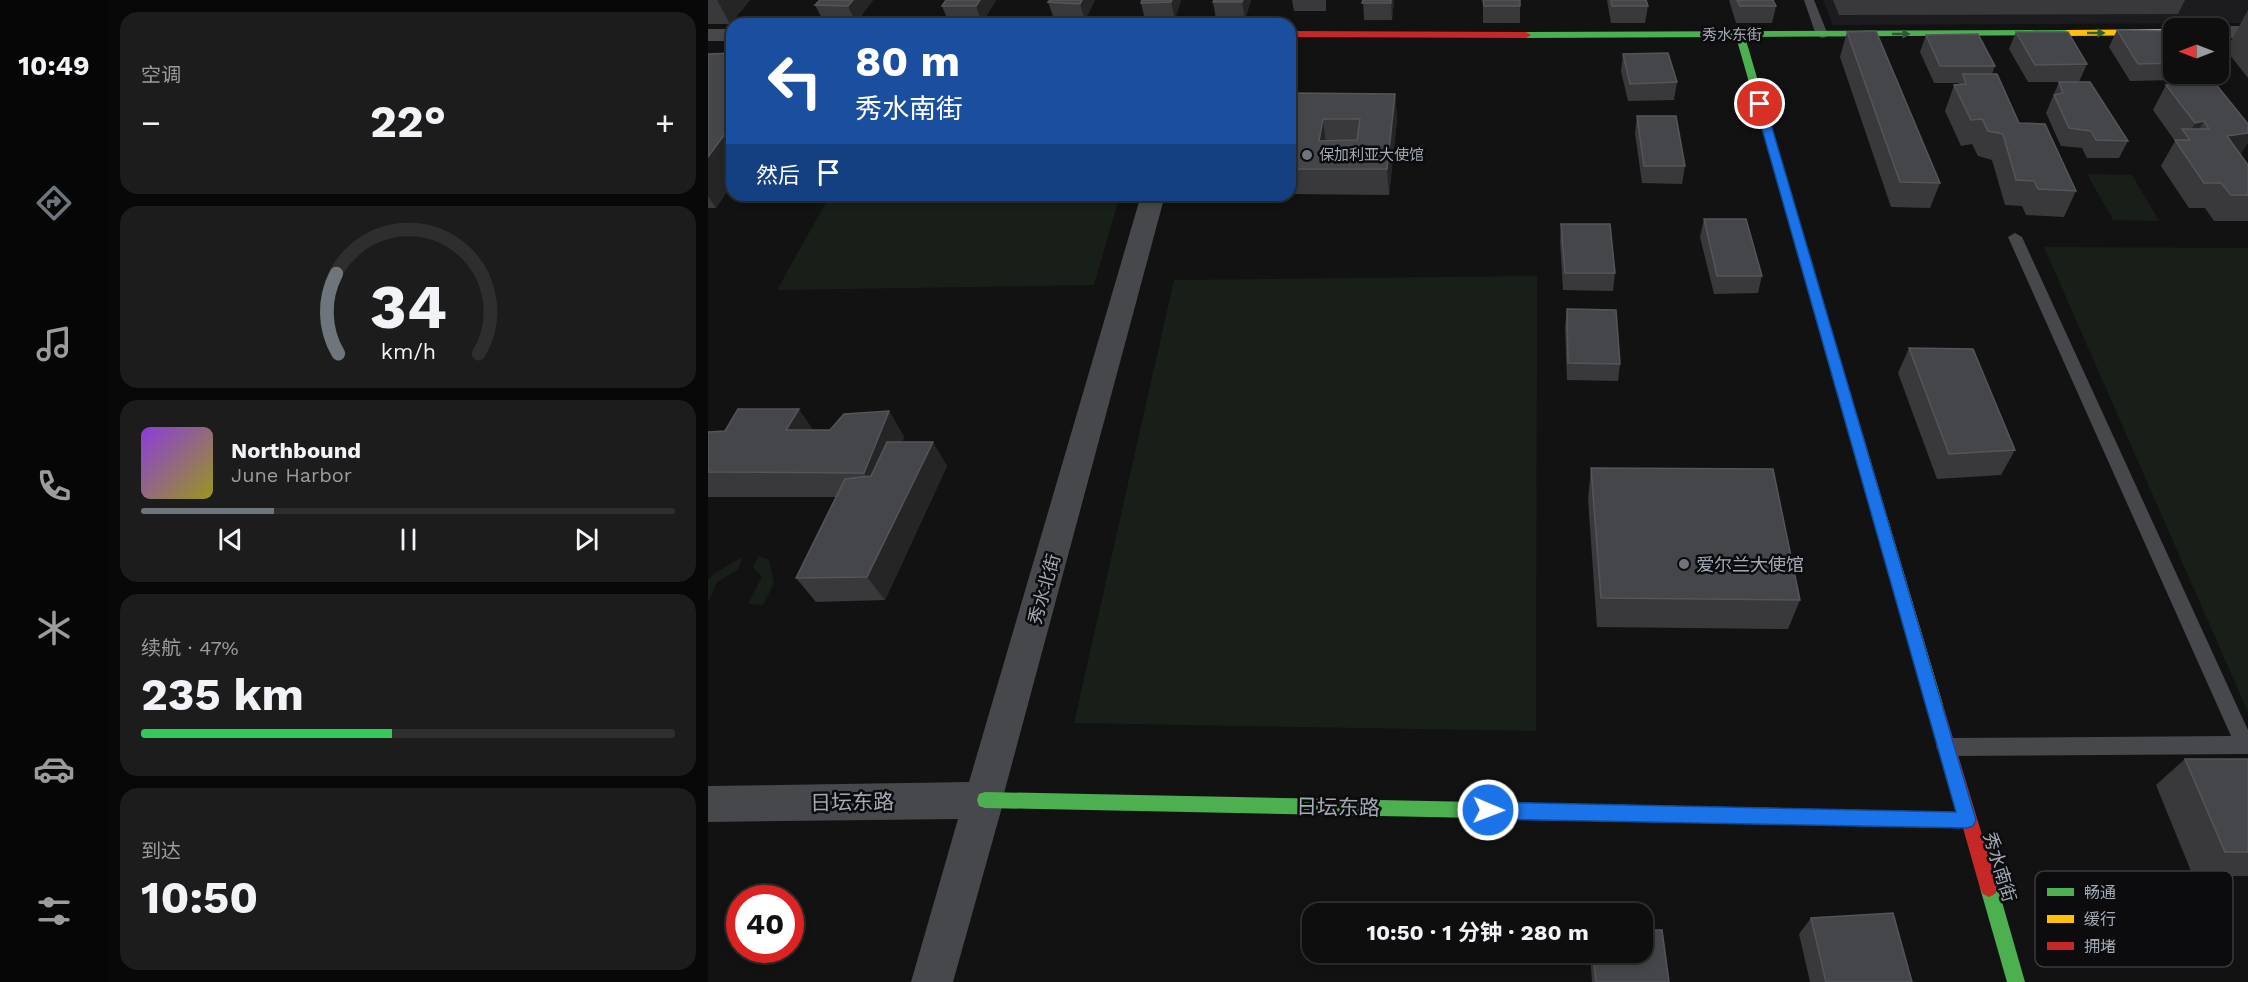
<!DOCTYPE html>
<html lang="zh">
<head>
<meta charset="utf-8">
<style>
  :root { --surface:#0e0e0e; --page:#1c1c1c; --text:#f1f3f6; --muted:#9b9c9e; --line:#2e2e2e; --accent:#6f757c }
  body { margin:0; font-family:"Work Sans","Noto Sans SC",sans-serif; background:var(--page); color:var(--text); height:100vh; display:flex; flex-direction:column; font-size:22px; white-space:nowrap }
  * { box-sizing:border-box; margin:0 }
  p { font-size:20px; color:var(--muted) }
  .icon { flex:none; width:33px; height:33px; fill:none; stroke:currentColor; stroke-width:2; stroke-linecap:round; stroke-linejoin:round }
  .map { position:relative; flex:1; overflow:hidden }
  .side { display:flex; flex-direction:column; gap:12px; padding:12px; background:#080808; width:600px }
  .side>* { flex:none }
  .top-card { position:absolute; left:18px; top:18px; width:570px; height:183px; border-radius:18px; box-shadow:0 3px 9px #0003,0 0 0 2px var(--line); background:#1a4fa0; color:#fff; overflow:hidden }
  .needle { width:39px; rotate:270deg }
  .controls { position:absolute; left:1455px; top:18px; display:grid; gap:12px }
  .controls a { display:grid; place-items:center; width:66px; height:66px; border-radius:12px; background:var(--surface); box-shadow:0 3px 9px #0003,0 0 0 2px var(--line); font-size:30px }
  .speed { position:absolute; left:18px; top:885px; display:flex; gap:12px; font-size:30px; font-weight:700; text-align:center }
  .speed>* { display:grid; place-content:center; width:78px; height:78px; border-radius:50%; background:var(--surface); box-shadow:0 3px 9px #0003,0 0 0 2px var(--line); line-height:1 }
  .speed .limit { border:9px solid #d22; background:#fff; color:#111 }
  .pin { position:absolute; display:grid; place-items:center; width:51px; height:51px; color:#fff; margin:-26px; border:3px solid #fff; border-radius:50%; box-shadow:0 2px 6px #0007 }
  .me { position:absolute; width:66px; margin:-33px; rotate:91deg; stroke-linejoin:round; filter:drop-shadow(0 0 4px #0008) }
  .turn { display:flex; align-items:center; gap:21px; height:126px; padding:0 30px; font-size:27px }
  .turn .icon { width:78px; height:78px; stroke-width:2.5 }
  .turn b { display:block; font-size:42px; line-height:51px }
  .then { display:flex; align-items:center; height:57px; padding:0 30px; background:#0003; gap:12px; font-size:22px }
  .big { font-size:45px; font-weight:700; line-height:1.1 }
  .side .tile { flex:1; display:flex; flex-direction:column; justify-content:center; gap:9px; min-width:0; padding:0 21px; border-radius:18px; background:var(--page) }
  .side .dial { align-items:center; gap:0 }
  .dial svg { height:156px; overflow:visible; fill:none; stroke:var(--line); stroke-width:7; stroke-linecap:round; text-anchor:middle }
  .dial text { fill:var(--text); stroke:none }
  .song { display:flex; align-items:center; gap:18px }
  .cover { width:72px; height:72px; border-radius:9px; background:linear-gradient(135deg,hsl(270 70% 55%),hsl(60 70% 35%)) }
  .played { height:6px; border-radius:3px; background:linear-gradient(90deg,var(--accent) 25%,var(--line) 25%) }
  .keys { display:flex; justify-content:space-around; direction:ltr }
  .heat { display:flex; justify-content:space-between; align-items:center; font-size:33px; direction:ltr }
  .charge { height:9px; border-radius:4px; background:linear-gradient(90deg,#34c759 47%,var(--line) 0) }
  .trip { position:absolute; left:594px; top:903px; width:351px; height:60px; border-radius:18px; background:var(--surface); box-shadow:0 3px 9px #0003,0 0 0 2px var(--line); font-weight:700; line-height:60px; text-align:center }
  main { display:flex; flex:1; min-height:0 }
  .menu { display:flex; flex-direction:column; width:108px; justify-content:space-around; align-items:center; background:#060606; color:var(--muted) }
  .menu .icon { width:42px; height:42px }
  .menu .selected { color:var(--accent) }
  .menu b { font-size:27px; color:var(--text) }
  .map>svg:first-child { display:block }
  .built { fill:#1c1c1e }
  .green { fill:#181f18 }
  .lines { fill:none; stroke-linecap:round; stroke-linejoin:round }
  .lane { fill:#46484b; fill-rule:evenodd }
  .street { fill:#46484b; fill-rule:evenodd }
  .fast { fill:#4caf50; fill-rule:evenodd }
  .slow { fill:#ffc107; fill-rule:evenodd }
  .jam { fill:#c62828; fill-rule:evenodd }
  .wall { fill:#39393c }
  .shaded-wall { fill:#252526 }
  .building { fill:#444649; stroke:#53555a; stroke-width:1.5; fill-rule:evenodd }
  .oneway { fill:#2c5e2f }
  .route { fill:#1a73e8; stroke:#114b97; stroke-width:1.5 }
  .poi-dot { fill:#6f757c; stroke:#0c0c0e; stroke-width:2 }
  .labels { text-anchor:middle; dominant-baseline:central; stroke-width:5; stroke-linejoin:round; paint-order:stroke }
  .far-street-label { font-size:15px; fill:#a1aab5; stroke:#0c0c0e }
  .far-poi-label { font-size:15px; fill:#a1aab5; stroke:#0c0c0e; text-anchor:start }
  .poi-label { font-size:18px; fill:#a1aab5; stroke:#0c0c0e; text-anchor:start }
  .street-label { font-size:18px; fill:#a1aab5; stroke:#0c0c0e }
  .near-street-label { font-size:21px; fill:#a1aab5; stroke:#0c0c0e }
  .key { fill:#0c0c0e; stroke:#393b40; stroke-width:1.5 }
  .key-label { font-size:16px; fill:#a1aab5 }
</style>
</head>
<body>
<main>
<nav class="menu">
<b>10:49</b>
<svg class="icon selected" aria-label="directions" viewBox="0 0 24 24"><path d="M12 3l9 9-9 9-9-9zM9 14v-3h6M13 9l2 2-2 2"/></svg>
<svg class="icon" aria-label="music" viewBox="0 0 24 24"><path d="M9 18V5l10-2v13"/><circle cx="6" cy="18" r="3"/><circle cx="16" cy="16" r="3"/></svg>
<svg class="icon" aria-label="phone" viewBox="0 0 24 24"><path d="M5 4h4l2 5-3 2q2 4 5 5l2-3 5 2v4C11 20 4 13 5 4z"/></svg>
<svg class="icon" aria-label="climate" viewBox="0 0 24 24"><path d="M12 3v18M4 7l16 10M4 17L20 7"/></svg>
<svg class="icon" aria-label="car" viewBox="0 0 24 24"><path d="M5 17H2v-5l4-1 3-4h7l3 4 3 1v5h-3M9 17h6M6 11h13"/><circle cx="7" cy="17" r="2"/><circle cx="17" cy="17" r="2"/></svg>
<svg class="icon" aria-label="filters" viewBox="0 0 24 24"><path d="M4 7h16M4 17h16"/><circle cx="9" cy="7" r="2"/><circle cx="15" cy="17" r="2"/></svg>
</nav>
<section class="side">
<div class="tile"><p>空调</p>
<div class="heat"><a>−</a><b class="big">22°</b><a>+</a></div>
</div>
<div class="tile dial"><svg viewBox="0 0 100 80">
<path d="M14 69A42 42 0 1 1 86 69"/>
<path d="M14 69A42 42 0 0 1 13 28" stroke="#6f757c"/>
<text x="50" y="56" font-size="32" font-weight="700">34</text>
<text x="50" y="72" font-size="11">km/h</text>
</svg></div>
<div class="tile">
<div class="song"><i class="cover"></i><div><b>Northbound</b><p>June Harbor</p></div></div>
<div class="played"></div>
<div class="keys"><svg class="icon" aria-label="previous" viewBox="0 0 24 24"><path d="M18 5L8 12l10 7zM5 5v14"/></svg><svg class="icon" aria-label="pause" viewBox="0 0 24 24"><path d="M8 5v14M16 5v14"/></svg><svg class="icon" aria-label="next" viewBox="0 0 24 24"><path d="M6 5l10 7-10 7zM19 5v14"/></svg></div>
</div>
<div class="tile"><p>续航 · 47%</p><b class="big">235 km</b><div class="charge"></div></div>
<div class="tile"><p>到达</p><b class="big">10:50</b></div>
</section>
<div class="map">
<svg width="1540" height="982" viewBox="0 0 1540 982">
  <rect width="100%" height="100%" fill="#121212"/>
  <polygon class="built" points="1115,0 1540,0 1540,23 1125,25"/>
  <g class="green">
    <polygon points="1379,174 1424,175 1451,221 1405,220"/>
    <polygon points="122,195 412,195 386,285 69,290"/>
    <polygon points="1336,247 1540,248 1540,712"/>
    <polygon points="829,276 828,731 366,723 466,280"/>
    <polygon points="51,556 61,560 66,583 55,605 40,604 54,577 45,567"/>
    <polygon points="35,557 30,569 9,582 0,603 0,580 8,572"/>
  </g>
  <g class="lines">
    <g class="lane">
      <polygon points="1096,0 1106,0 1120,35 1118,37 1114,38 1108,35"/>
      <polygon points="1307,233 1314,237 1540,730 1540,754 1238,756 1231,753 1228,747 1231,741 1238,738 1523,736 1300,237"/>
    </g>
    <g class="street">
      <polygon points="1510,26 1540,26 1540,38 1510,38 1510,28 1502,28"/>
      <rect x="0" y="29" width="24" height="12"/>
      <polygon points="433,195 457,195 295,797 296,800 245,982 203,982 250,819 0,822 0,786 261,782"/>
    </g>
    <g class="fast">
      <polygon points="1359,30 1362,31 1362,35 1037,37 1143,395 1137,400 1131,395 1028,37 818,38 813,35 818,32"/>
      <polygon points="277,792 1072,808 1078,810 1080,816 1078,822 1072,824 277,808 271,806 269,800 271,794"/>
      <polygon points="1281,879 1287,882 1290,888 1317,982 1299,982 1272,888 1275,882"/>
    </g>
    <g class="slow">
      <polygon points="1466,29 1466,35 1359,36 1355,33 1359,30"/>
      <polygon points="1137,390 1143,395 1235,705 1233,710 1227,712 1221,710 1219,705 1131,395"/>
    </g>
    <g class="jam">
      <polygon points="582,31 818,32 823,35 818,38 582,37"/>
      <polygon points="1227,698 1233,700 1235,705 1290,888 1287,894 1281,897 1275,894 1272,888 1255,828 1072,824 1066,822 1064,816 1066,810 1072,808 1250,812 1219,705 1221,700"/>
    </g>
  </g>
  <g class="wall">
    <polygon points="0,0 42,0 22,24 0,24"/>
    <polygon points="165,0 148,23 116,22 107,5"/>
    <polygon points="288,0 274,23 241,23 234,6"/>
    <polygon points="387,0 377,20 346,19 340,2"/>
    <polygon points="434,0 473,0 467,19 437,20 433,3"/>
    <polygon points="543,0 537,19 508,19 505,2"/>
    <polygon points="584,0 618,0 618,11 586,11"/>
    <polygon points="655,0 686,0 684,20 656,20"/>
    <polygon points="775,0 812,6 812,23 775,23"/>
    <polygon points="899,0 938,0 940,6 937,23 903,23"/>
    <polygon points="1021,0 1065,0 1068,6 1064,23 1028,23"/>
    <polygon points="1125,0 1477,0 1470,14 1131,15"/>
    <polygon points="1540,10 1540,78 1518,50"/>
    <polygon points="1409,30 1466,43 1466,74 1474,74 1472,77 1540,124 1540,142 1532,155 1540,165 1540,221 1506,221 1497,208 1481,208 1453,166 1467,141 1445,110 1458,85 1463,85 1466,80 1422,81 1401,47"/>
    <polygon points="1139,32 1232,183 1222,208 1183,207 1132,57"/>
    <polygon points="1308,32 1379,64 1371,82 1320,82 1301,49"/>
    <polygon points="1218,35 1287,66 1284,74 1311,123 1368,191 1356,217 1318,215 1314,206 1297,205 1284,160 1270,156 1264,144 1253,146 1237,111 1246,85 1251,85 1251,83 1226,83 1212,52"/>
    <polygon points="24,53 24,184 8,208 0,208 0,54"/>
    <polygon points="915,54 969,82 966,100 920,101 913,71"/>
    <polygon points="1351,82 1420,141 1411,158 1379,158 1374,148 1353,146 1338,113"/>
    <polygon points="582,93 687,94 689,119 681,195 582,194"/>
    <polygon points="929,116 977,166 974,184 934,183 927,133"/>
    <polygon points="996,219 1054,276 1050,293 1006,294 992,237"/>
    <polygon points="853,224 907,273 905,291 855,290 852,241"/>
    <polygon points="859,309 912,364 910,381 859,380 857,327"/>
    <polygon points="1201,348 1307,450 1293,475 1229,479 1190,373"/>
    <polygon points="181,411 196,437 194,442 239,466 177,600 108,602 88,578 128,497 0,497 0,432 122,430"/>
    <polygon points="883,468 1092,600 1080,629 889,627 880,499"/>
    <polygon points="1477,759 1540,759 1540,876 1485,876 1448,785"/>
    <polygon points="1103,918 1204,982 1102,982 1091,934"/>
    <polygon points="882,952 934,952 961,982 884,982"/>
  </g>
  <g class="shaded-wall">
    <polygon points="9,0 42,0 22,24"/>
    <polygon points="145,0 165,0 148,23 140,6"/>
    <polygon points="272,0 288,0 274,23 268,6"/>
    <polygon points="374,0 387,0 377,20 372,4"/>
    <polygon points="464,0 473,0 467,19 463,2"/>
    <polygon points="535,0 543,0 537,19 534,2"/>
    <polygon points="683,0 686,0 684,20 683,3"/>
    <polygon points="687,94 689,119 681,195 679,169"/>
    <polygon points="615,119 618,144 611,141"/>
    <polygon points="1496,121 1481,147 1482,140 1479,137 1487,123"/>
    <polygon points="1540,133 1540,142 1531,157 1519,136"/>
    <polygon points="16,135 24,148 24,184 8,208 0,196 0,157"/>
    <polygon points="91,409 108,434 78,430"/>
    <polygon points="181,411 196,437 172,497 156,473"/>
    <polygon points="225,442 239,466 177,600 159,577"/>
  </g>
  <g class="building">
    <polygon points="112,0 145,0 140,6 107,5"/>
    <polygon points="238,0 272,0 268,6 234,6"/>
    <polygon points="342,0 374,0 372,4 340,2"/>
    <polygon points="434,0 464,0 463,2 433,3"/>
    <polygon points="506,0 535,0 534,2 505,2"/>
    <polygon points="655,0 683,0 683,3 654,3"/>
    <polygon points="775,0 812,0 812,6 776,6"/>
    <polygon points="903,0 938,0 940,6 904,6"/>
    <polygon points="1029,0 1065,0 1068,6 1032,6"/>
    <polygon points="1409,30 1457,31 1466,43 1466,63 1430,64"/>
    <polygon points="1168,31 1232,183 1192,182 1139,32"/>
    <polygon points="1308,32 1360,32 1379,64 1327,65"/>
    <polygon points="1270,34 1287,66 1232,66 1218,35"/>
    <polygon points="24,53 24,134 16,135 0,157 0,54"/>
    <polygon points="960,53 969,82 922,84 915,54"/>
    <polygon points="1255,74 1289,74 1311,123 1337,124 1368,191 1330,189 1326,181 1308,180 1295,134 1280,131 1274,119 1263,120 1246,85 1258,84"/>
    <polygon points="1468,77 1502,77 1540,124 1540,133 1519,136 1540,165 1540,195 1523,195 1513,183 1496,183 1467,140 1482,140 1474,129 1501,129 1496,121 1487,123 1458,85 1473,85"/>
    <polygon points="1351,82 1382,82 1420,141 1388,140 1383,131 1361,128 1346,95 1355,93"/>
    <path d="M582,93L687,94L679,169H582ZM615,119H652L649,140L611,141Z"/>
    <polygon points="929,116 968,116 977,166 936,166"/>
    <polygon points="996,219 1038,219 1054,276 1009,276"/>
    <polygon points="853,224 902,224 907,273 857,273"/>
    <polygon points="859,309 908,310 912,364 860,363"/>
    <polygon points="1201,348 1265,349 1307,450 1241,454"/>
    <polygon points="30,409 91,409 78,430 122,430 136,414 181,411 156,473 0,472 0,432 17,431"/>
    <polygon points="179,442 225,442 159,577 88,578 137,479 163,476"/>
    <polygon points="883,468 1065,469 1092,600 893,598"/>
    <polygon points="1477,759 1540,759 1540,852 1517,852"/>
    <polygon points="1185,913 1204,982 1118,982 1103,918"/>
    <polygon points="934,930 954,930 961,982 888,982 885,952 934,952"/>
  </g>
  <defs><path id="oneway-solid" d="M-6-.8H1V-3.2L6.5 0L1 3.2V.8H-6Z" transform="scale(1.5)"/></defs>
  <g class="oneway">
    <use href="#oneway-solid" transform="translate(1388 33)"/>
    <use href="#oneway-solid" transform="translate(1193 34)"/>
  </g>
  <polygon class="route" points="1048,102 1057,104 1268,820 1265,826 1259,828 780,819 774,816 772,810 774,805 780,802 1248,812 1047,104"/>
  <g class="poi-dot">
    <circle cx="599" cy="155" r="6"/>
    <circle cx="976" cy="564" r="6"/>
  </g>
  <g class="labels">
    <g class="far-street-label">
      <text x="1024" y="35">秀水东街</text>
    </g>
    <g class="far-poi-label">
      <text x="611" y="155">保加利亚大使馆</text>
    </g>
    <g class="poi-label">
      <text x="988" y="564">爱尔兰大使馆</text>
    </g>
    <g class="street-label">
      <text transform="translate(336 589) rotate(-74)">秀水北街</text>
      <text transform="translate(1292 867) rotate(73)">秀水南街</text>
    </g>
    <g class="near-street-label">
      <text transform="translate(144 802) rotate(-1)">日坛东路</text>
      <text transform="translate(630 807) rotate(1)">日坛东路</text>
    </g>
  </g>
  <rect x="1327" y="871" width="198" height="96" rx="9" class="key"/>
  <rect x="1339" y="888" width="27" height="8" fill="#4caf50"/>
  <rect x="1339" y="915" width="27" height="8" fill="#ffc107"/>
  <rect x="1339" y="942" width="27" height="8" fill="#c62828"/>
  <g class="key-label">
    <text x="1376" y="898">畅通</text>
    <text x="1376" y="925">缓行</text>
    <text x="1376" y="952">拥堵</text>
  </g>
</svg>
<div class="controls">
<a><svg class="needle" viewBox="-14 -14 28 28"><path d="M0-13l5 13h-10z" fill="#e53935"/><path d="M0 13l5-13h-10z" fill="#9b9c9e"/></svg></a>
</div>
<div class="speed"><div class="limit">40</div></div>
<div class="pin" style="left:1052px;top:104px;background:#d93025"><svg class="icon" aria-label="arrive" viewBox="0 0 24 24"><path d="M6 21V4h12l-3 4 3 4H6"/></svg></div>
<svg class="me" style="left:780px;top:810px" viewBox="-20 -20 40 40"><circle r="17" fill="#1a73e8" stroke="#fff" stroke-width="3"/><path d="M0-11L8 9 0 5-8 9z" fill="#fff"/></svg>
<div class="trip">10:50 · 1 分钟 · 280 m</div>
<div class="top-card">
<div class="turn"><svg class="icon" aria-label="left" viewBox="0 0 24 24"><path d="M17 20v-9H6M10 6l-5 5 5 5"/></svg><div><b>80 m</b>秀水南街</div></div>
<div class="then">然后<svg class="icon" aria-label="arrive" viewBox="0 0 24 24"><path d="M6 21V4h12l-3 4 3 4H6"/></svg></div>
</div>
</div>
</main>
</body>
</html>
